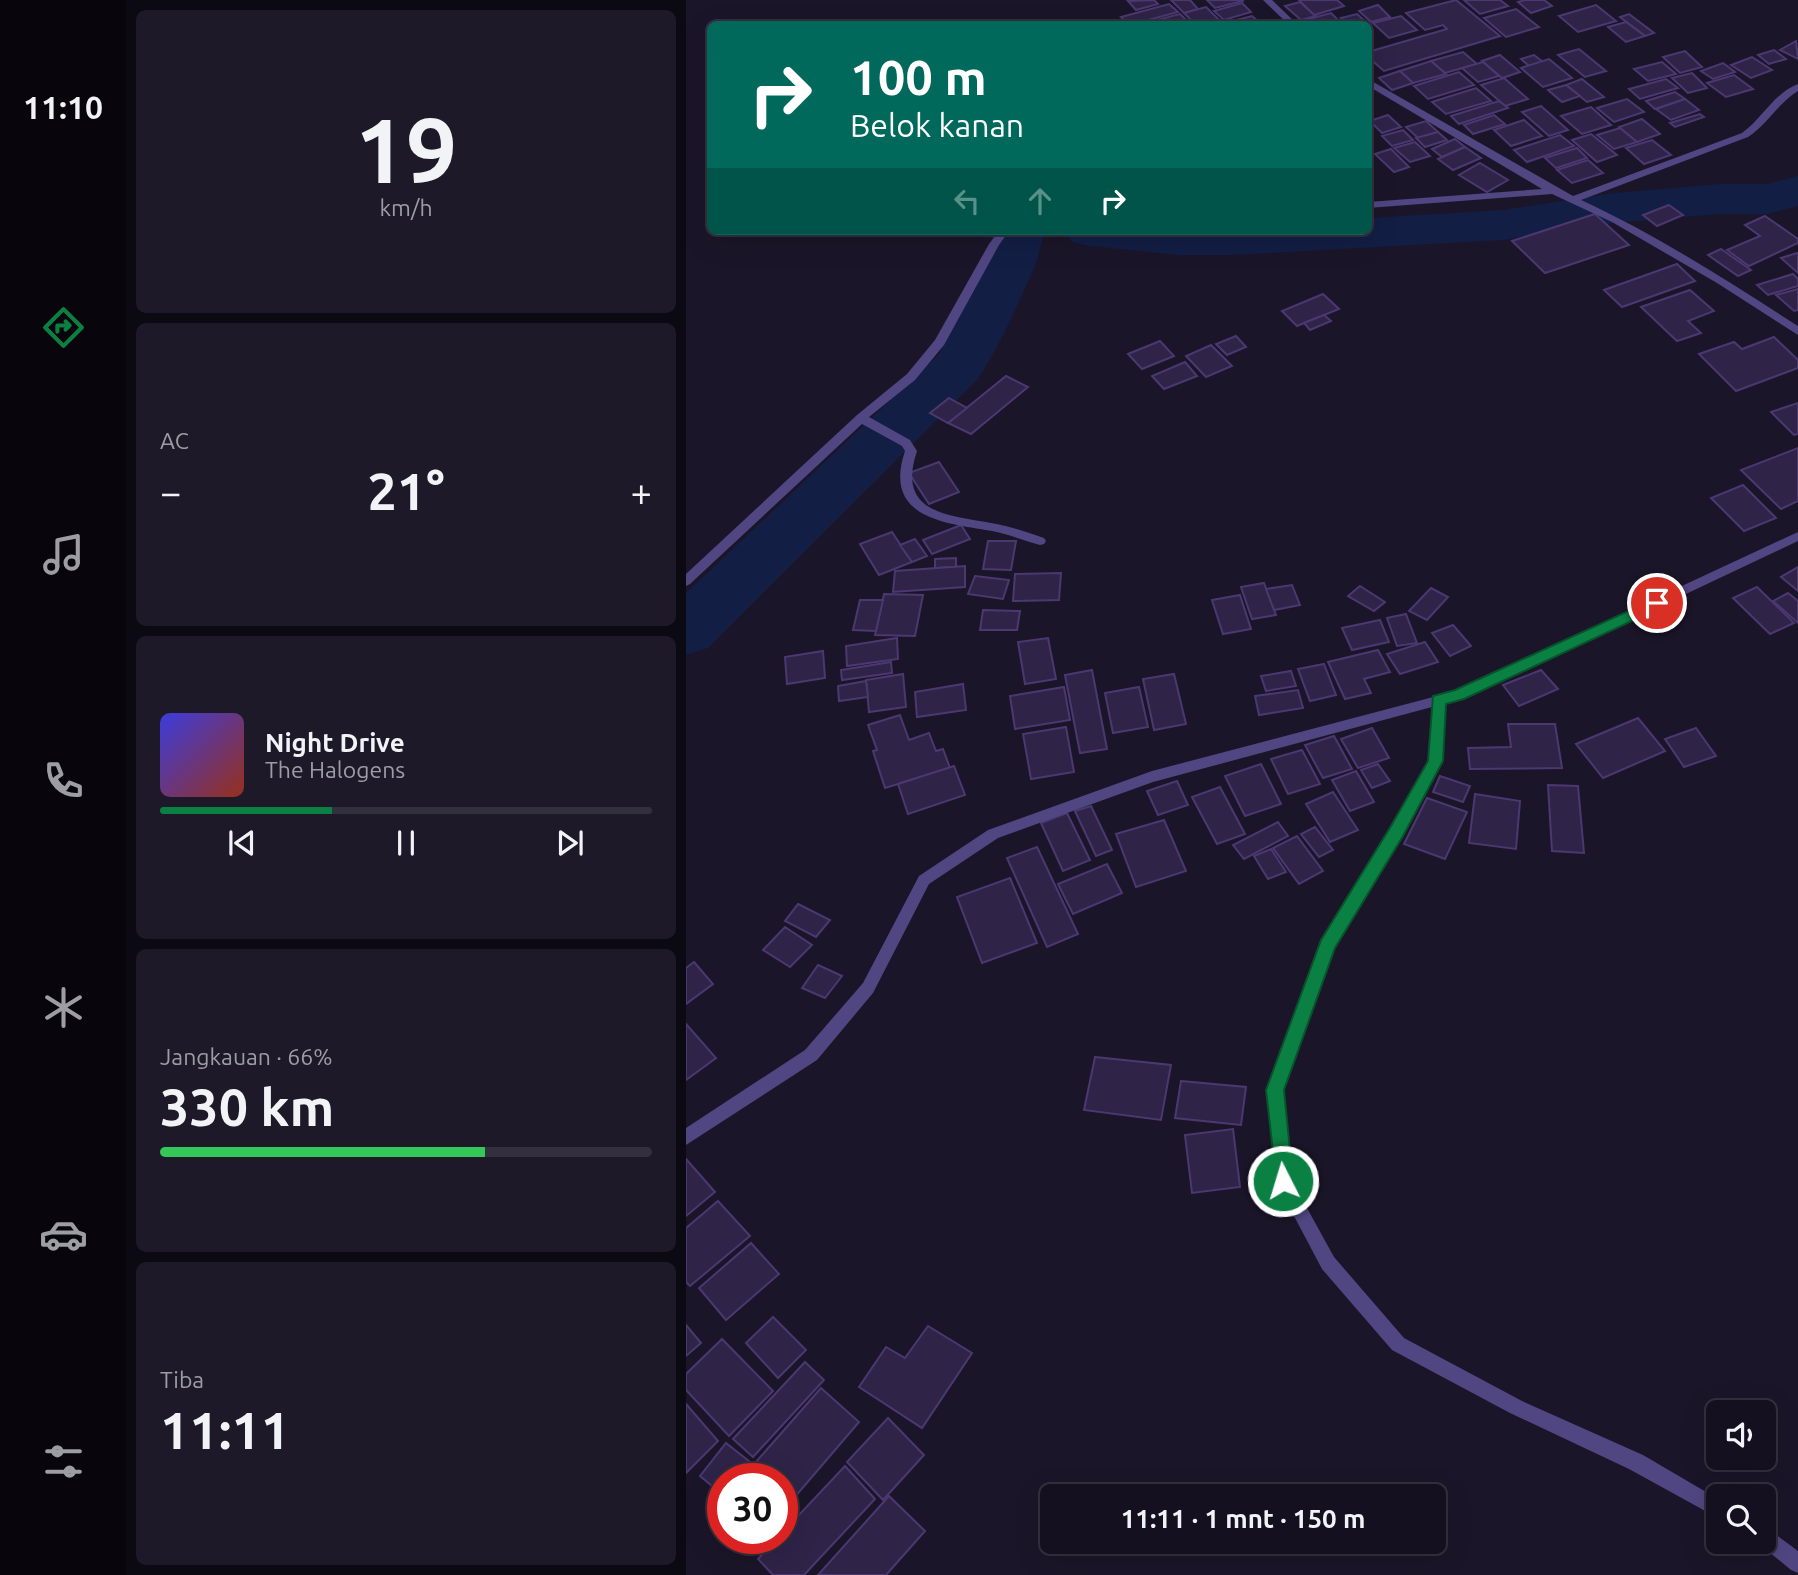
<!DOCTYPE html>
<html lang="id">
<head>
<meta charset="utf-8">
<style>
  :root { --surface:#14101f; --page:#1d1928; --text:#f1f3f6; --muted:#9d9da4; --line:#33303d; --accent:#0b8043 }
  body { margin:0; font-family:Ubuntu,sans-serif; background:var(--page); color:var(--text); height:100vh; display:flex; flex-direction:column; font-size:26px; white-space:nowrap }
  * { box-sizing:border-box; margin:0 }
  p { font-size:23px; color:var(--muted) }
  .icon { flex:none; width:38px; height:38px; fill:none; stroke:currentColor; stroke-width:2; stroke-linecap:round; stroke-linejoin:round }
  .map { position:relative; flex:1; overflow:hidden }
  .panel { display:flex; flex-direction:column; gap:10px; padding:10px; background:#0b0911; width:560px }
  .panel>* { flex:none }
  .guide { position:absolute; left:21px; top:21px; width:665px; height:214px; border-radius:10px; box-shadow:0 7px 28px #0002,0 0 0 2px var(--line); background:#00695c; color:#fff; overflow:hidden }
  .tools { position:absolute; left:1020px; top:1400px; display:grid; gap:14px }
  .tools a { display:grid; place-items:center; width:70px; height:70px; border-radius:10px; background:var(--surface); box-shadow:0 7px 28px #0002,0 0 0 2px var(--line); font-size:35px }
  .speed { position:absolute; left:21px; top:1463px; display:flex; gap:14px; font-size:35px; font-weight:700; text-align:center }
  .speed>* { display:grid; place-content:center; width:91px; height:91px; border-radius:50%; background:var(--surface); box-shadow:0 7px 28px #0002,0 0 0 2px var(--line); line-height:1 }
  .speed .limit { border:10px solid #d22; background:#fff; color:#111 }
  .pin { position:absolute; display:grid; place-items:center; width:60px; height:60px; color:#fff; margin:-30px; border:4px solid #fff; border-radius:50%; box-shadow:0 2px 7px #0007 }
  .me { position:absolute; width:77px; margin:-38px; rotate:355deg; stroke-linejoin:round; filter:drop-shadow(0 0 5px #0008) }
  .turn { display:flex; align-items:center; gap:24px; height:147px; padding:0 28px; font-size:32px }
  .turn .icon { width:91px; height:91px; stroke-width:2.5 }
  .turn b { display:block; font-size:49px; line-height:60px }
  .lanes { display:flex; align-items:center; height:66px; padding:0 28px; background:#0003; justify-content:center; gap:35px; direction:ltr }
  .lanes .off { opacity:.35 }
  .big { font-size:52px; font-weight:700; line-height:1.1 }
  .panel .widget { flex:1; display:flex; flex-direction:column; justify-content:center; gap:10px; min-width:0; padding:0 24px; border-radius:10px; background:var(--page) }
  .panel .dial { align-items:center; gap:0 }
  .dial b { font-size:91px; line-height:1 }
  .song { display:flex; align-items:center; gap:21px }
  .cover { width:84px; height:84px; border-radius:10px; background:linear-gradient(135deg,hsl(240 70% 55%),hsl(10 70% 35%)) }
  .played { height:7px; border-radius:4px; background:linear-gradient(90deg,var(--accent) 35%,var(--line) 35%) }
  .keys { display:flex; justify-content:space-around; direction:ltr }
  .heat { display:flex; justify-content:space-between; align-items:center; font-size:38px; direction:ltr }
  .charge { height:10px; border-radius:5px; background:linear-gradient(90deg,#34c759 66%,var(--line) 0) }
  .trip { position:absolute; left:354px; top:1484px; width:406px; height:70px; border-radius:10px; background:var(--surface); box-shadow:0 7px 28px #0002,0 0 0 2px var(--line); font-weight:700; line-height:70px; text-align:center }
  main { display:flex; flex:1; min-height:0 }
  .menu { display:flex; flex-direction:column; width:126px; justify-content:space-around; align-items:center; background:#08060c; color:var(--muted) }
  .menu .icon { width:49px; height:49px }
  .menu .current { color:var(--accent) }
  .menu b { font-size:32px; color:var(--text) }
  .map>svg:first-child { display:block }
  .lines { fill:none; stroke-linecap:round; stroke-linejoin:round }
  .river { fill:#121e44; fill-rule:evenodd }
  .building { fill:#2f2348; stroke:#4b3871; stroke-width:2 }
  .street { fill:#504682; fill-rule:evenodd }
  .route { fill:#0b8043; stroke:#07532c; stroke-width:2 }
</style>
</head>
<body>
<main>
<nav class="menu">
<b>11:10</b>
<svg class="icon current" aria-label="directions" viewBox="0 0 24 24"><path d="M12 3l9 9-9 9-9-9zM9 14v-3h6M13 9l2 2-2 2"/></svg>
<svg class="icon" aria-label="music" viewBox="0 0 24 24"><path d="M9 18V5l10-2v13"/><circle cx="6" cy="18" r="3"/><circle cx="16" cy="16" r="3"/></svg>
<svg class="icon" aria-label="phone" viewBox="0 0 24 24"><path d="M5 4h4l2 5-3 2q2 4 5 5l2-3 5 2v4C11 20 4 13 5 4z"/></svg>
<svg class="icon" aria-label="climate" viewBox="0 0 24 24"><path d="M12 3v18M4 7l16 10M4 17L20 7"/></svg>
<svg class="icon" aria-label="car" viewBox="0 0 24 24"><path d="M5 17H2v-5l4-1 3-4h7l3 4 3 1v5h-3M9 17h6M6 11h13"/><circle cx="7" cy="17" r="2"/><circle cx="17" cy="17" r="2"/></svg>
<svg class="icon" aria-label="filters" viewBox="0 0 24 24"><path d="M4 7h16M4 17h16"/><circle cx="9" cy="7" r="2"/><circle cx="15" cy="17" r="2"/></svg>
</nav>
<section class="panel">
<div class="widget dial"><b>19</b><p>km/h</p></div>
<div class="widget"><p>AC</p>
<div class="heat"><a>−</a><b class="big">21°</b><a>+</a></div>
</div>
<div class="widget">
<div class="song"><i class="cover"></i><div><b>Night Drive</b><p>The Halogens</p></div></div>
<div class="played"></div>
<div class="keys"><svg class="icon" aria-label="previous" viewBox="0 0 24 24"><path d="M18 5L8 12l10 7zM5 5v14"/></svg><svg class="icon" aria-label="pause" viewBox="0 0 24 24"><path d="M8 5v14M16 5v14"/></svg><svg class="icon" aria-label="next" viewBox="0 0 24 24"><path d="M6 5l10 7-10 7zM19 5v14"/></svg></div>
</div>
<div class="widget"><p>Jangkauan · 66%</p><b class="big">330 km</b><div class="charge"></div></div>
<div class="widget"><p>Tiba</p><b class="big">11:11</b></div>
</section>
<div class="map">
<svg width="1112" height="1575" viewBox="0 0 1112 1575">
  <rect width="100%" height="100%" fill="#1b1529"/>
  <g class="lines">
    <g class="river">
      <polygon points="1112,176 1112,206 1082,214 1033,214 928,223 817,240 546,255 493,255 404,246 386,242 379,231 682,231 682,218 817,210 928,193 1033,184 1081,184"/>
      <path d="M309,231H361C354,242 354,254 349,266C332,305 315,343 292,379L22,648L0,655V593L253,354L302,255L305,238Z"/>
    </g>
  </g>
  <g class="building">
    <polygon points="468,0 472,4 450,10 442,1"/>
    <polygon points="485,0 504,0 512,9 498,13"/>
    <polygon points="521,0 557,0 557,1 529,8"/>
    <polygon points="613,0 651,0 658,6 628,15"/>
    <polygon points="770,0 814,36 698,71 682,57 682,52 761,29 757,25 739,30 720,13"/>
    <polygon points="778,0 814,0 822,6 794,14"/>
    <polygon points="839,0 858,0 866,6 845,13 832,2"/>
    <polygon points="614,2 628,15 630,16 615,20 599,6"/>
    <polygon points="556,3 565,12 538,20 528,11"/>
    <polygon points="483,4 492,12 447,24 442,24 435,17"/>
    <polygon points="692,5 704,17 685,22 673,11"/>
    <polygon points="910,5 930,21 892,32 873,16"/>
    <polygon points="520,7 535,22 509,24 498,13"/>
    <polygon points="830,9 853,27 820,37 798,18"/>
    <polygon points="645,13 655,23 629,24 623,19"/>
    <polygon points="494,14 502,22 470,24 467,21"/>
    <polygon points="671,14 682,24 662,24 655,18"/>
    <polygon points="943,14 968,33 959,36 934,17"/>
    <polygon points="566,16 575,24 544,24 542,22"/>
    <polygon points="715,16 731,30 703,38 687,23"/>
    <polygon points="940,22 959,36 940,42 922,27"/>
    <polygon points="1110,41 1112,59 1094,50"/>
    <polygon points="893,49 920,71 899,77 872,55"/>
    <polygon points="1088,50 1100,59 1083,64 1072,55"/>
    <polygon points="999,51 1016,67 994,73 977,57"/>
    <polygon points="777,52 791,64 759,73 745,61"/>
    <polygon points="814,55 834,72 816,78 796,61"/>
    <polygon points="848,55 857,62 843,66 835,59"/>
    <polygon points="1066,57 1086,70 1065,78 1045,65"/>
    <polygon points="863,59 886,78 857,87 835,68"/>
    <polygon points="745,61 760,74 727,83 714,71"/>
    <polygon points="797,62 813,76 792,82 776,68"/>
    <polygon points="976,62 990,74 962,81 948,69"/>
    <polygon points="1037,63 1049,72 1027,79 1015,71"/>
    <polygon points="714,71 727,83 706,90 693,78"/>
    <polygon points="773,72 788,85 742,99 728,86"/>
    <polygon points="1006,73 1021,88 1002,93 986,78"/>
    <polygon points="1048,75 1067,89 1040,97 1021,83"/>
    <polygon points="818,78 842,99 819,106 795,85"/>
    <polygon points="896,79 918,97 901,102 880,85"/>
    <polygon points="980,79 992,88 954,99 943,89"/>
    <polygon points="880,85 894,96 876,102 862,90"/>
    <polygon points="790,88 805,101 760,114 746,102"/>
    <polygon points="989,92 999,99 969,109 960,101"/>
    <polygon points="941,99 958,112 928,122 911,108"/>
    <polygon points="999,99 1013,110 985,120 970,109"/>
    <polygon points="813,101 822,108 773,124 765,116"/>
    <polygon points="855,106 882,130 863,136 836,112"/>
    <polygon points="905,107 925,125 896,134 875,116"/>
    <polygon points="1014,114 1018,117 989,127 984,123"/>
    <polygon points="702,115 715,127 696,133 684,121"/>
    <polygon points="808,115 819,124 787,134 778,125"/>
    <polygon points="956,119 974,134 951,142 933,127"/>
    <polygon points="838,120 856,136 825,146 808,130"/>
    <polygon points="740,121 752,132 732,138 720,127"/>
    <polygon points="934,128 951,142 928,149 911,135"/>
    <polygon points="717,130 727,140 706,146 696,136"/>
    <polygon points="752,132 761,140 739,147 730,138"/>
    <polygon points="905,134 931,155 911,162 886,140"/>
    <polygon points="874,135 888,146 841,162 828,150"/>
    <polygon points="769,139 779,147 756,157 746,149"/>
    <polygon points="966,140 985,155 958,164 940,148"/>
    <polygon points="729,142 744,156 724,162 708,148"/>
    <polygon points="779,147 795,158 767,170 752,159"/>
    <polygon points="891,148 901,158 870,168 859,158"/>
    <polygon points="705,149 723,167 708,172 689,154"/>
    <polygon points="902,160 917,173 886,183 871,170"/>
    <polygon points="794,163 822,180 801,192 773,175"/>
    <polygon points="983,205 997,215 971,226 957,215"/>
    <polygon points="909,214 943,245 859,273 826,241"/>
    <polygon points="1079,216 1112,239 1112,243 1063,266 1041,250 1074,236 1059,225"/>
    <polygon points="1035,249 1065,270 1052,276 1022,255"/>
    <polygon points="1111,253 1112,253 1112,273 1095,258"/>
    <polygon points="991,264 1009,281 936,307 918,290"/>
    <polygon points="1107,274 1112,279 1112,286 1082,295 1071,285"/>
    <polygon points="1112,289 1112,310 1108,311 1090,295"/>
    <polygon points="1004,290 1028,311 1002,321 1015,333 991,341 955,307"/>
    <polygon points="637,294 653,309 611,326 596,311"/>
    <polygon points="638,315 645,321 624,330 618,323"/>
    <polygon points="550,336 560,347 541,355 530,344"/>
    <polygon points="1088,337 1112,360 1112,368 1050,391 1013,354 1048,342 1056,349"/>
    <polygon points="474,341 488,356 456,369 442,354"/>
    <polygon points="525,345 546,366 520,377 500,356"/>
    <polygon points="499,362 511,376 478,389 466,376"/>
    <polygon points="320,376 342,387 285,434 262,423"/>
    <polygon points="263,398 281,408 262,423 244,413"/>
    <polygon points="1112,403 1112,434 1108,435 1085,412"/>
    <polygon points="1112,448 1112,501 1095,509 1055,470"/>
    <polygon points="253,462 273,492 243,504 223,473"/>
    <polygon points="1057,485 1090,518 1058,531 1025,498"/>
    <polygon points="275,525 284,539 246,554 237,540"/>
    <polygon points="206,532 226,562 193,575 174,544"/>
    <polygon points="229,539 241,556 226,562 214,545"/>
    <polygon points="302,541 330,541 325,570 297,569"/>
    <polygon points="270,558 270,567 249,568 249,559"/>
    <polygon points="279,566 279,587 207,592 209,571"/>
    <polygon points="1112,567 1112,591 1095,577"/>
    <polygon points="375,573 373,600 327,601 329,574"/>
    <polygon points="289,576 323,580 317,599 282,594"/>
    <polygon points="578,583 590,615 566,619 555,587"/>
    <polygon points="606,585 614,605 588,610 580,589"/>
    <polygon points="674,586 699,602 688,611 662,596"/>
    <polygon points="1071,587 1108,623 1084,634 1047,598"/>
    <polygon points="745,588 762,597 741,620 723,611"/>
    <polygon points="1102,593 1112,601 1112,623 1087,601"/>
    <polygon points="198,594 237,595 229,636 189,635"/>
    <polygon points="554,595 565,629 537,634 526,600"/>
    <polygon points="174,600 197,600 190,631 167,630"/>
    <polygon points="297,610 334,611 331,630 294,630"/>
    <polygon points="720,614 731,643 711,646 701,618"/>
    <polygon points="694,620 703,642 666,650 656,628"/>
    <polygon points="767,625 785,646 764,656 746,633"/>
    <polygon points="211,638 212,659 161,666 160,646"/>
    <polygon points="362,638 370,679 339,684 332,642"/>
    <polygon points="739,642 752,662 714,674 701,654"/>
    <polygon points="692,650 704,672 678,679 685,693 659,699 642,662"/>
    <polygon points="137,651 139,678 101,684 99,657"/>
    <polygon points="205,662 206,673 156,680 155,670"/>
    <polygon points="638,664 650,695 624,701 612,669"/>
    <polygon points="406,670 421,749 394,753 379,675"/>
    <polygon points="855,670 872,689 833,706 817,685"/>
    <polygon points="605,671 610,686 580,691 575,676"/>
    <polygon points="217,674 220,707 183,712 180,680"/>
    <polygon points="488,674 500,724 468,730 457,679"/>
    <polygon points="180,681 182,697 153,701 152,686"/>
    <polygon points="277,684 280,710 231,717 229,692"/>
    <polygon points="378,687 384,720 329,729 324,696"/>
    <polygon points="453,687 462,727 427,733 419,693"/>
    <polygon points="612,690 617,708 573,715 569,696"/>
    <polygon points="214,715 223,740 243,733 250,751 257,749 264,768 199,788 187,751 191,750 182,725"/>
    <polygon points="952,718 979,751 917,778 890,744"/>
    <polygon points="822,724 869,724 876,768 784,769 782,748 825,747"/>
    <polygon points="380,727 388,772 345,779 337,734"/>
    <polygon points="686,728 703,758 672,768 655,739"/>
    <polygon points="1010,728 1030,756 998,767 979,739"/>
    <polygon points="648,736 666,769 637,778 619,745"/>
    <polygon points="616,750 634,784 602,794 585,759"/>
    <polygon points="575,764 595,804 559,816 539,776"/>
    <polygon points="692,764 704,781 686,788 675,770"/>
    <polygon points="268,766 279,795 222,814 212,784"/>
    <polygon points="670,771 688,802 664,811 646,780"/>
    <polygon points="754,776 784,786 777,802 747,792"/>
    <polygon points="491,781 502,805 472,815 461,791"/>
    <polygon points="862,785 892,786 898,853 866,851"/>
    <polygon points="534,787 559,834 531,844 506,797"/>
    <polygon points="647,792 672,830 644,842 620,804"/>
    <polygon points="789,794 834,801 830,849 783,843"/>
    <polygon points="741,798 781,812 759,859 718,844"/>
    <polygon points="405,806 426,850 410,856 389,811"/>
    <polygon points="381,813 404,860 377,871 355,823"/>
    <polygon points="478,820 500,871 450,887 430,834"/>
    <polygon points="592,822 602,836 558,859 547,845"/>
    <polygon points="629,827 647,850 633,857 615,834"/>
    <polygon points="611,836 637,871 613,884 587,848"/>
    <polygon points="351,847 392,934 361,947 321,858"/>
    <polygon points="585,849 600,872 582,879 568,856"/>
    <polygon points="421,864 436,893 387,914 372,884"/>
    <polygon points="324,878 351,943 296,963 271,897"/>
    <polygon points="112,904 144,920 130,937 99,921"/>
    <polygon points="99,927 126,945 104,967 77,950"/>
    <polygon points="8,962 27,984 0,1004 0,968"/>
    <polygon points="132,965 156,976 139,998 116,988"/>
    <polygon points="0,1024 30,1058 0,1080"/>
    <polygon points="409,1057 485,1065 475,1120 398,1110"/>
    <polygon points="495,1081 560,1087 555,1125 489,1118"/>
    <polygon points="547,1129 554,1187 506,1193 499,1135"/>
    <polygon points="0,1159 29,1192 0,1216"/>
    <polygon points="32,1201 64,1236 4,1286 0,1282 0,1228"/>
    <polygon points="65,1243 93,1274 40,1320 13,1288"/>
    <polygon points="87,1317 120,1350 92,1378 60,1343"/>
    <polygon points="0,1325 15,1343 0,1356"/>
    <polygon points="242,1326 286,1353 236,1428 173,1387 200,1347 219,1358"/>
    <polygon points="36,1339 87,1391 43,1436 0,1390 0,1374"/>
    <polygon points="119,1362 138,1380 67,1457 47,1439"/>
    <polygon points="135,1388 173,1422 96,1512 96,1479 55,1479"/>
    <polygon points="0,1404 32,1441 0,1473"/>
    <polygon points="202,1418 238,1455 197,1500 161,1462"/>
    <polygon points="40,1443 64,1462 50,1479 37,1479 37,1495 14,1476"/>
    <polygon points="159,1466 189,1499 118,1575 87,1575 72,1559 91,1538 96,1538 96,1533"/>
    <polygon points="203,1496 239,1531 200,1575 132,1575"/>
  </g>
  <g class="lines">
    <g class="street">
      <polygon points="577,0 586,0 611,24 602,24"/>
      <path d="M682,79L887,196L1056,133C1076,119 1088,93 1112,84V91C1092,103 1082,124 1062,137L895,200C971,235 1042,281 1112,326V335L1031,283L926,222L866,194L682,208V202L856,189L682,86Z"/>
      <path d="M313,231H323L313,245L258,345L229,380L183,417L224,440L231,451C210,513 261,515 305,523C323,526 341,532 358,538L360,541L358,544L354,545C338,541 323,534 306,531C260,523 196,519 219,451L216,446L176,424L4,584L0,586V574L171,415L221,374L249,340L303,244Z"/>
      <polygon points="1112,532 1112,541 778,699 759,704 756,761 716,835 648,947 597,1090 605,1179 648,1257 718,1338 836,1401 957,1455 1032,1499 1032,1518 943,1469 824,1413 706,1350 636,1269 589,1180 581,1090 636,940 706,827 742,761 746,707 467,782 312,838 243,884 187,993 131,1060 0,1145 0,1128 119,1050 177,983 233,876 302,830 466,771 770,691"/>
      <polygon points="1078,1526 1112,1551 1112,1573 1105,1570 1071,1542 1078,1542"/>
    </g>
  </g>
  <polygon class="route" points="971,598 976,600 978,603 976,607 778,699 760,704 757,761 717,836 649,948 598,1090 607,1181 604,1187 597,1190 591,1187 580,1090 635,940 705,826 742,761 747,696 769,690"/>
</svg>
<div class="tools">
<a><svg class="icon" aria-label="sound" viewBox="0 0 24 24"><path d="M4 9h4l5-4v14l-5-4H4zM17 9q2 3 0 6"/></svg></a>
<a><svg class="icon" aria-label="search" viewBox="0 0 24 24"><circle cx="10" cy="10" r="6"/><path d="M15 15l6 6"/></svg></a>
</div>
<div class="speed"><div class="limit">30</div></div>
<div class="pin" style="left:971px;top:603px;background:#d93025"><svg class="icon" aria-label="arrive" viewBox="0 0 24 24"><path d="M6 21V4h12l-3 4 3 4H6"/></svg></div>
<svg class="me" style="left:597px;top:1181px" viewBox="-20 -20 40 40"><circle r="17" fill="#0b8043" stroke="#fff" stroke-width="3"/><path d="M0-11L8 9 0 5-8 9z" fill="#fff"/></svg>
<div class="trip">11:11 · 1 mnt · 150 m</div>
<div class="guide">
<div class="turn"><svg class="icon" aria-label="right" viewBox="0 0 24 24"><path d="M7 20v-9h11M14 6l5 5-5 5"/></svg><div><b>100 m</b>Belok kanan</div></div>
<div class="lanes"><svg class="icon off" aria-label="left" viewBox="0 0 24 24"><path d="M17 20v-9H6M10 6l-5 5 5 5"/></svg><svg class="icon off" aria-label="ahead" viewBox="0 0 24 24"><path d="M12 20V5M6 11l6-6 6 6"/></svg><svg class="icon" aria-label="right" viewBox="0 0 24 24"><path d="M7 20v-9h11M14 6l5 5-5 5"/></svg></div>
</div>
</div>
</main>
</body>
</html>
